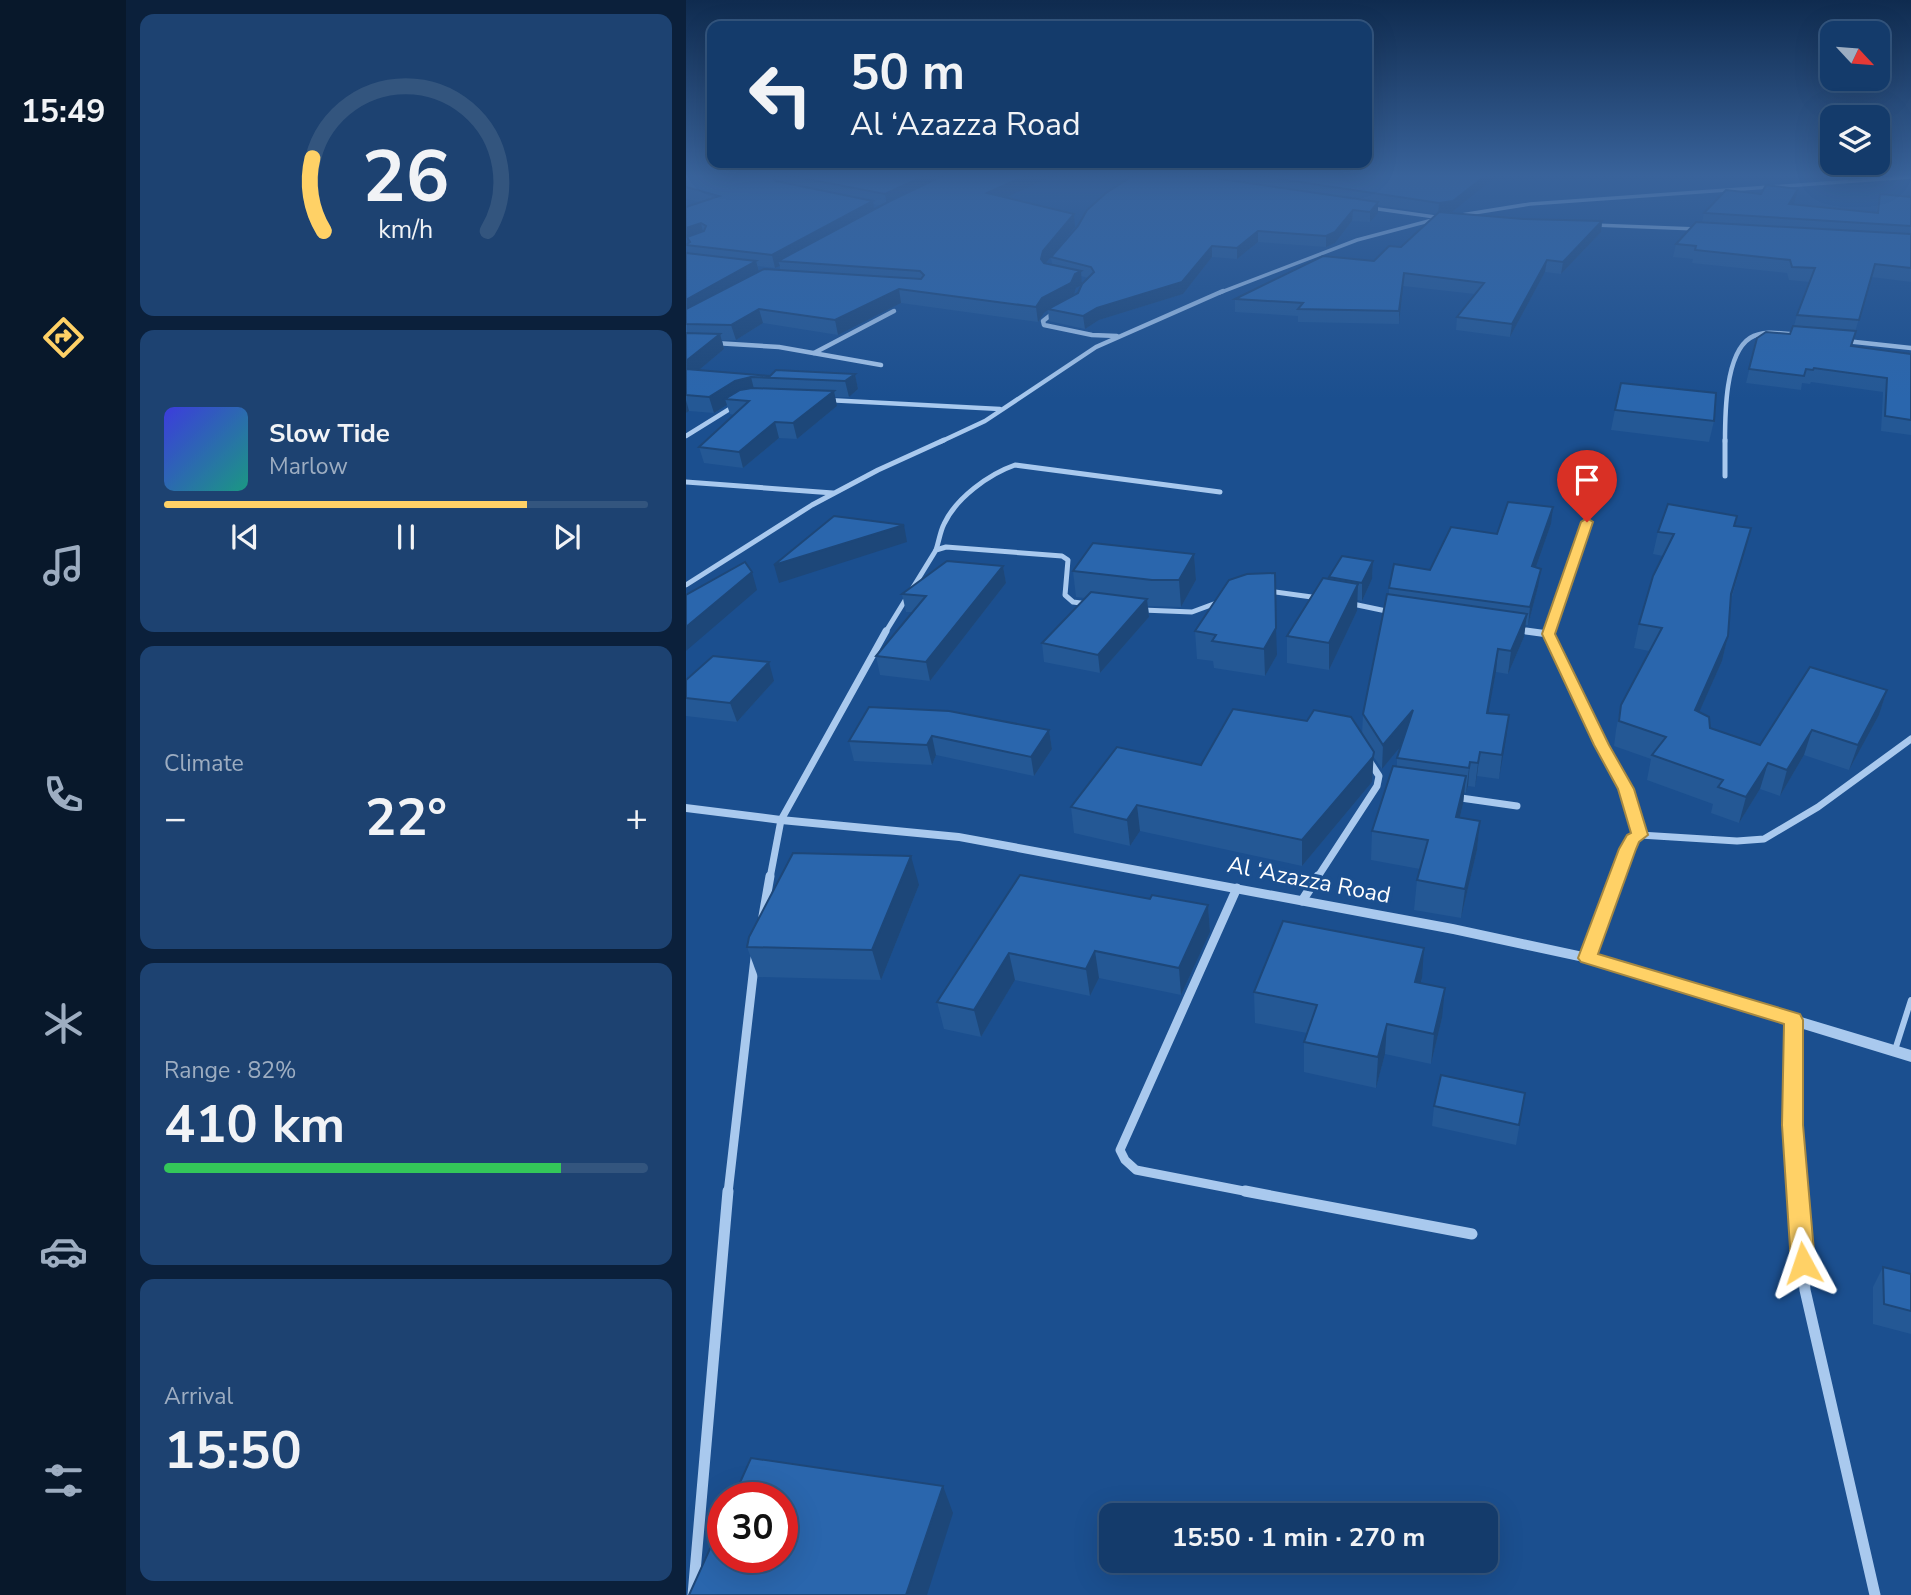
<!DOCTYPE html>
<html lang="en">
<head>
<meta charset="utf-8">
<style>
  :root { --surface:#143b6b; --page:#1d4271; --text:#f1f3f6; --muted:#9dadc1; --line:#33557e; --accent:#ffd166 }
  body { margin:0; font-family:"Nunito Sans",sans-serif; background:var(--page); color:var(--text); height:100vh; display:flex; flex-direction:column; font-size:26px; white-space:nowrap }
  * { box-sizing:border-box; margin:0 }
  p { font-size:23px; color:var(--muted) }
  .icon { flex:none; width:38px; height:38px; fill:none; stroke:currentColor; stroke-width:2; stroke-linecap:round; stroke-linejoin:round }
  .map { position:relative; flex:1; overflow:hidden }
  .sheet { display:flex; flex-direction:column; gap:14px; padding:14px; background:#0b203b; width:560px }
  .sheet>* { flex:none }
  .guide { position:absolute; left:21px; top:21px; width:665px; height:147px; border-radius:14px; box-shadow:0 7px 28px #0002,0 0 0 2px var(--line); background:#143b6b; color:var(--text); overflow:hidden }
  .needle { width:46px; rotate:116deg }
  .fabs { position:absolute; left:1134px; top:21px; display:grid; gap:14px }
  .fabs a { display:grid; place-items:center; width:70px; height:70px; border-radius:14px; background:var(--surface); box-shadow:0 7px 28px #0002,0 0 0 2px var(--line); font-size:35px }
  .speed { position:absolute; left:21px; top:1482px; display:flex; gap:14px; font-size:35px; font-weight:700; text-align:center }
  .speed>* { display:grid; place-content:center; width:91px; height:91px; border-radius:50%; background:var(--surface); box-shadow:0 7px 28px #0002,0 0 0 2px var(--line); line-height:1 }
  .speed .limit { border:10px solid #d22; background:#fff; color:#111 }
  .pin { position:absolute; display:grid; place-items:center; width:60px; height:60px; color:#fff; margin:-72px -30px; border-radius:50% 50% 50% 0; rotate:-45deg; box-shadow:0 0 7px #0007 }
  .pin .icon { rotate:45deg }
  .me { position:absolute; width:77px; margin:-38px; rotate:355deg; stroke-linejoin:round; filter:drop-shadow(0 0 5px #0008) }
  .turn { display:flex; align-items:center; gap:24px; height:147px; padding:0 28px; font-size:32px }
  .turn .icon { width:91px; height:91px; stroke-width:2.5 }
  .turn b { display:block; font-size:49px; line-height:60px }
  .big { font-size:52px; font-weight:700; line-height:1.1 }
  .sheet .tile { flex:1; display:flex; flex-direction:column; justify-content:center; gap:10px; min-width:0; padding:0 24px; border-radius:14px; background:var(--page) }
  .sheet .dial { align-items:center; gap:0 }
  .dial svg { height:182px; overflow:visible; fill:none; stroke:var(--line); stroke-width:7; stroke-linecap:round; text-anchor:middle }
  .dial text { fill:var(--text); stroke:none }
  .song { display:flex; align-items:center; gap:21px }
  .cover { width:84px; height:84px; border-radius:10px; background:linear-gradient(135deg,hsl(240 70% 55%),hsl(170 70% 35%)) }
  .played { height:7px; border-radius:4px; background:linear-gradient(90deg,var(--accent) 75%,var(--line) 75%) }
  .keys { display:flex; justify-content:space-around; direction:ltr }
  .heat { display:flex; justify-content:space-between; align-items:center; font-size:38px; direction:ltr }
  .charge { height:10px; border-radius:5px; background:linear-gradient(90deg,#34c759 82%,var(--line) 0) }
  .trip { position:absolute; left:413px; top:1503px; width:399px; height:70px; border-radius:14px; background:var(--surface); box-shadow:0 7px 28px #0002,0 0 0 2px var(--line); font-weight:700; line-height:70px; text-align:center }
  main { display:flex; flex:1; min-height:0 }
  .dock { display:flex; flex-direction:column; width:126px; justify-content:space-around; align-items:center; background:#08182b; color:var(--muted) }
  .dock .icon { width:49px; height:49px }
  .dock .current { color:var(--accent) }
  .dock b { font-size:32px; color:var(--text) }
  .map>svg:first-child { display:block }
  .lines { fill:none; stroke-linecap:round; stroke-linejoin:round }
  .service { stroke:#a9c9ee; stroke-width:6 }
  .minor-far5 { stroke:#a9c9ee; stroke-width:3.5 }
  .minor-far4 { stroke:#a9c9ee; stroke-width:4.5 }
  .minor-far3 { stroke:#a9c9ee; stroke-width:5 }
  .minor-far2 { stroke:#a9c9ee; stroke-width:7 }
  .minor-far1 { stroke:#a9c9ee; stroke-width:9 }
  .minor { stroke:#a9c9ee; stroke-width:11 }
  .tertiary { fill:#a9c9ee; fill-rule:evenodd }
  .wall { fill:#245895; fill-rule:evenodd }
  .shaded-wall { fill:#1d4779 }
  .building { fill:#2a66ad; stroke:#1d4779; stroke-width:2 }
  .route { fill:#ffd166; stroke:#a68842; stroke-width:2 }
  .labels { text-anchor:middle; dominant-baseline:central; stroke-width:7; stroke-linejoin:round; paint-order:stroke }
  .street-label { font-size:23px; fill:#fff; stroke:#1b4f8f }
</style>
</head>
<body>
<main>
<nav class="dock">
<b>15:49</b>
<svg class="icon current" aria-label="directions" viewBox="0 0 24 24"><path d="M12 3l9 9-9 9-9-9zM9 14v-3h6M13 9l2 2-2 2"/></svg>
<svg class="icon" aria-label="music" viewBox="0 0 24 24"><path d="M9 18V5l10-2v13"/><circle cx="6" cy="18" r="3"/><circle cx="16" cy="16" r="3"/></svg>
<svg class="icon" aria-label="phone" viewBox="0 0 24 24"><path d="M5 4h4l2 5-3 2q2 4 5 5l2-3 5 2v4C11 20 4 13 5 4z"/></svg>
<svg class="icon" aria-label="climate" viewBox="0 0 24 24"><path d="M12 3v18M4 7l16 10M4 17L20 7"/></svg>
<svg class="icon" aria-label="car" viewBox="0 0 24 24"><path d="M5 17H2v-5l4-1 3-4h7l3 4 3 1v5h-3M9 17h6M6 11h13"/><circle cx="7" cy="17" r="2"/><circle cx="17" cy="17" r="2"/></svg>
<svg class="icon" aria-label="filters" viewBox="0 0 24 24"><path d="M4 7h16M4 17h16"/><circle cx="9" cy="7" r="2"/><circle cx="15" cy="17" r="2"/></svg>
</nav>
<section class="sheet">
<div class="tile dial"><svg viewBox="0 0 100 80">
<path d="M14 69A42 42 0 1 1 86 69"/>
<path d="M14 69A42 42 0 0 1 9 37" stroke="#ffd166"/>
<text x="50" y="56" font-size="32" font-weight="700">26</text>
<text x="50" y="72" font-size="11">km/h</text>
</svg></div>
<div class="tile">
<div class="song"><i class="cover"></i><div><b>Slow Tide</b><p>Marlow</p></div></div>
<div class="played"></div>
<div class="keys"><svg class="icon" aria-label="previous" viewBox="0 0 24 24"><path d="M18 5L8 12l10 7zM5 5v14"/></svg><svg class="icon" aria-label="pause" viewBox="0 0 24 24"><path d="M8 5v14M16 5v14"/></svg><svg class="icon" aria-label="next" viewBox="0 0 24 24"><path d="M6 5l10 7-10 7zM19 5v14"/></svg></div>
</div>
<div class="tile"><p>Climate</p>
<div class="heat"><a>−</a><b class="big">22°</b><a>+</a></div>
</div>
<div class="tile"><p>Range · 82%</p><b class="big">410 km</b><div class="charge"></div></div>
<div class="tile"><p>Arrival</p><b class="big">15:50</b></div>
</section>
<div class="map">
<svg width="1225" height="1595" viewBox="0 0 1225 1595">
  <rect width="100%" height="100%" fill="#1b4f8f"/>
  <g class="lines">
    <polyline class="service" points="1209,1050 1225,1000"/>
    <g class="minor-far5">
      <polyline points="685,208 749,217"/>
      <polyline points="769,216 844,204 1225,177"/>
      <polyline points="908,225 1011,229"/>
      <polyline points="533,293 671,240 754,218"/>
    </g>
    <g class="minor-far4">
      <polyline points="371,310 357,321 358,325 406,335 431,336"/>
      <polyline points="1160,341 1225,348"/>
      <polyline points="29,343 93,347 195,365"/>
      <polyline points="128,353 208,311"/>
      <polyline points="141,400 314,409"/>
      <polyline points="0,436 50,405"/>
      <polyline points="254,442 299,421 410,347 537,291"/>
      <path d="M1039,442C1039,415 1039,354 1064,338C1078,329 1098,334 1113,335"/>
    </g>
    <g class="minor-far3">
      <polyline points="1039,440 1039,476"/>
      <polyline points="0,482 147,493"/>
      <path d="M250,550C253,541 254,532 258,524C270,498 303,474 329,465L534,492"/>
      <polyline points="0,585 126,505 192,470 258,440"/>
      <polyline points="582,591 633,598"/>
      <polyline points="662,603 705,612"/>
      <polyline points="456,610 506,612 533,602"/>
      <polyline points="831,630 853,633"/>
      <polyline points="199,633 250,550 260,547 376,556 382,560 379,595 387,602 402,604"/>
      <polyline points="862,633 901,521"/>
    </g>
    <g class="minor-far2">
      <polyline points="840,631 862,634 915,745 940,789 954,835"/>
      <polyline points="862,634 863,631"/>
      <polyline points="768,797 831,806"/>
      <polyline points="84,878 95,820 200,631"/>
      <polyline points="631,878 691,786 693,776 682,759"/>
      <polyline points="931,878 946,838 954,835 1051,841 1078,839 1132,807 1225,739"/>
    </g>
    <g class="minor-far1">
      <polyline points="551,888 434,1150 439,1160 450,1170 568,1193"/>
      <polyline points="616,901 632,876"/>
      <polyline points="77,916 84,876"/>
      <polyline points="902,958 932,876"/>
      <polyline points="1108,1020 1106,1125 1111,1193"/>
      <polyline points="42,1193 69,958"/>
    </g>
    <g class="minor">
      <polyline points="559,1191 786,1234"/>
      <polyline points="1111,1191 1119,1290 1189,1595"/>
      <polyline points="7,1595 42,1191"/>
    </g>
    <polygon class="tertiary" points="0,804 95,816 273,833 767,924 902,953 1225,1050 1225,1062 902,963 767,934 273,841 95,824 0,812"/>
  </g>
  <g class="wall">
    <path d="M0,175H370L320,197L389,227L360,263L366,264L365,257L448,175H812L766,212L761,213L837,219L916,221L915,232L875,274L859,272L824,337L770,330L771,317L789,294L717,286L713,324L612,322V316L549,312V299L688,261L715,247L751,214L692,205V213L684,222L666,221L649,243L640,247L572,242L551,259L526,257L497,294L413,320L399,329L363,321L362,310L358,313L352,322L215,303L152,335L77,323L50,340H36L38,349L13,370L84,376L169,374L172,389L163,397H149L151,406L111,439L93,438L57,468L18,463L13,447L48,415L44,414L41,405L28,413L3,411L0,413V253L2,254L0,244L3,243L0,238V207L14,202L0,199ZM187,204L192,205L196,206L189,210ZM72,266L89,268L94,266V270L73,271ZM395,276L402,278L396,285ZM396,285L392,293L388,295L390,288Z"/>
    <polygon points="1112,189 1109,201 1107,204 1190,212 1194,194 1225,197 1225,282 1185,277 1165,346 1225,354 1225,435 1195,431 1197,392 1125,382 1124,384 1116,383 1115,390 1060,383 1071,338 1104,334 1108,326 1111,315 1124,282 1103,280 1101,273 1006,263 1007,259 987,257 990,244 1016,222 1018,213 1075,194"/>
    <polygon points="929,410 1028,421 1023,442 925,430"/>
    <polygon points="1051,516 1048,526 1059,551 1045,600 1042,636 1036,661 1013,712 1024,728 1074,745 1201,690 1193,715 1163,770 1118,755 1094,796 1074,789 1053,823 1025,813 1027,804 961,780 965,759 928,746 930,730 935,705 963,651 948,648 953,624 977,556 967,554 972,532"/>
    <polygon points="865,524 850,567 852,587 842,625 839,625 838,637 822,674 810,672 802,713 823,715 813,779 791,776 789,787 782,786 780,793 778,792 777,804 774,817 794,821 791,850 775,918 728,910 731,880 734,869 685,860 686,831 711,766 711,758 715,746 696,769 687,756 686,782 616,866 454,831 444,846 388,833 385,807 515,765 676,734 677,714 703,594 703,588 744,570 811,534"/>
    <polygon points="508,554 510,580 495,607 462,606 463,617 414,673 358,662 356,643 399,598 390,597 387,571"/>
    <polygon points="687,561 686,579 676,601 671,600 671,611 643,670 601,663 601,636 643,579 643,577"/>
    <polygon points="317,566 320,583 244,681 194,675 190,656 227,612 220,612 216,594"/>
    <polygon points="543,580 591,655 579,676 528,668 527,661 511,659 509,631"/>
    <polygon points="0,680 88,681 51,722 0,716"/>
    <polygon points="183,707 363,730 366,749 348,776 250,755 246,765 168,761 163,741"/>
    <polygon points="334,875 464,899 522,905 524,932 495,995 413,978 404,996 329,980 295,1037 258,1029 251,1002"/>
    <polygon points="233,885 195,980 72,977 61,947"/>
    <polygon points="736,978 735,983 756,1018 745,1064 699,1054 690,1088 618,1072 618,1042 621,1033 569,1023 568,992"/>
    <polygon points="839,1093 830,1145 746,1126 748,1106"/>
    <polygon points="1197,1267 1225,1274 1225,1342 1225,1334 1187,1324 1187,1287"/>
  </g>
  <g class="shaded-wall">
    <polygon points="240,175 267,175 201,207 199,194"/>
    <polygon points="341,175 370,175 303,205 301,193"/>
    <polygon points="800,175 812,175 766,212 752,214 753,203"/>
    <polygon points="1112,189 1109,201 1100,216 1103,204"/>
    <polygon points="187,201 189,213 92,261 94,266 89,268 86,255"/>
    <polygon points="692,202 692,213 684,222 684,212"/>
    <polygon points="667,210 666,221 649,243 640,247 640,236"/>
    <polygon points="388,214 389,227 359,264 355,259 357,251"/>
    <polygon points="916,221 915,232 875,274 877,262"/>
    <polygon points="15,223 18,236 1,237 3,241 2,242 0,236 0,228"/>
    <polygon points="572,231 572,242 551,259 551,248"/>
    <polygon points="526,246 526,257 497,294 413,320 399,329 397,316"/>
    <polygon points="861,260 859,272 824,337 826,324"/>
    <polygon points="70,261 74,275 0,316 0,300"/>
    <polygon points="395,271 396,285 390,288 387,298 362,309 362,310 358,313 352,322 350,307 356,298 389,274"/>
    <polygon points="718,273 717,286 713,324 713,311"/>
    <polygon points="213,289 215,303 152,335 149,320"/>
    <polygon points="73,309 77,323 50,340 45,325"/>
    <polygon points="34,334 38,349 0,381 0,361"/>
    <polygon points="169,374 172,389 163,397 159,381"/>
    <polygon points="65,377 69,393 39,399 41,405 28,413 23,397 49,381"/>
    <polygon points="148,391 151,406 111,439 107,423"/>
    <polygon points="0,400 3,411 0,413"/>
    <polygon points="89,422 93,438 57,468 53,452"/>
    <polygon points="867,507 865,524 844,584 846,566"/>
    <polygon points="218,525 221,542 93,583 88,565"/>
    <polygon points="1065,528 1059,551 1039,618 1045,594"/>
    <polygon points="508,554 510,580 495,607 493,580"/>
    <polygon points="687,561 686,579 676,601 676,583"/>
    <polygon points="317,566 320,583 244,681 240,662"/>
    <polygon points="855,569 852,587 842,625 844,607"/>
    <polygon points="66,572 71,590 0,651 0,627"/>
    <polygon points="672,584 671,611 643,670 643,643"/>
    <polygon points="461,599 463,617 414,673 412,655"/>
    <polygon points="841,614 838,637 822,674 825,651"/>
    <polygon points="590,628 591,655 579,676 578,649"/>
    <polygon points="1042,636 1036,661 1003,735 1009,710"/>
    <polygon points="812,649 810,672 798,736 801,713"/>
    <polygon points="83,662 88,681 51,722 44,703"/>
    <polygon points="1201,690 1193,715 1163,770 1172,745"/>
    <polygon points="727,710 725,734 696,769 697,745"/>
    <polygon points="823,715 820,739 813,779 816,755"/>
    <polygon points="363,730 366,749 348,776 345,757"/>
    <polygon points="1126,730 1118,755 1094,796 1101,770"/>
    <polygon points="246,736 250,755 246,765 241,745"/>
    <polygon points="688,752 686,782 616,866 616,840"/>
    <polygon points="794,752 791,776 789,787 792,763"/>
    <polygon points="784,762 782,786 780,793 783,768"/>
    <polygon points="1082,763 1074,789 1053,823 1060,797"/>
    <polygon points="780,776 777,804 767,846 770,817"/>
    <polygon points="451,805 454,831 444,846 441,820"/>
    <polygon points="794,821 791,850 775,918 779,889"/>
    <polygon points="225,856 233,885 195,980 186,950"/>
    <polygon points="522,905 524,932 495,995 493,968"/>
    <polygon points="738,948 736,978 727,1012 729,982"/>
    <polygon points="409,951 413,978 404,996 400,969"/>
    <polygon points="323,953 329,980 295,1037 288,1010"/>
    <polygon points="759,988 756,1018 745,1064 748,1034"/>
    <polygon points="701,1024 699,1054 690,1088 692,1057"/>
    <polygon points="257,1486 267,1513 241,1595 220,1595"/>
  </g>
  <g class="building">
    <polygon points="7,175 88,175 87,178 90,181 187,201 86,255 0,245 4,242 1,237 18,231 20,226 15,223 0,228 0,207 33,196 0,187 0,177"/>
    <polygon points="100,175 240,175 199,194"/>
    <polygon points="258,175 341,175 301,193 388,214 357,251 355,259 358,263 395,271 389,274 385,283 356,298 350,307 213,289 149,320 73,309 45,325 0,324 0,309 78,269 235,279 238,275 234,271 92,261 202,202"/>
    <polygon points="448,175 514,176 692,202 684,212 667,210 649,232 640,236 572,231 551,248 526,246 496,282 411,308 397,316 362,309 392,293 396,284 408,272 405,267 365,257 392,226 401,210 420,193"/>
    <polygon points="567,175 800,175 767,201 753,203"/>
    <polygon points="1080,185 1112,189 1103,204 1192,213 1194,194 1225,197 1225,226 1018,213 1040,190 1075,194"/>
    <polygon points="753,212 837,219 916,221 877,262 861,260 826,324 771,317 798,283 718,273 713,311 612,309 617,303 549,299 637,256 688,261 703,246 715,247"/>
    <polygon points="1010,222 1225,234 1225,268 1189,264 1173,320 1111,315 1129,268 1106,267 1104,260 1009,250 1010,246 990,244"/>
    <polygon points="0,253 70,261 0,300"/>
    <polygon points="1107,326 1170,331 1165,346 1225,354 1225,420 1199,416 1201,378 1128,368 1127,370 1120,369 1118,376 1063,369 1071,338 1080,332 1104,334"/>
    <polygon points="0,333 34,334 0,361"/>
    <polygon points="0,369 84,376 90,370 169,374 159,381 65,377 49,381 23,397 0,395"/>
    <polygon points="935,383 1030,393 1028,421 929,410"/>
    <polygon points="66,388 148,391 107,423 89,422 53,452 13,447 63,401 39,399 54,390"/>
    <polygon points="822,502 867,507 846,566 855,569 844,607 703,588 708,564 744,570 765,527 811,534"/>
    <polygon points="982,504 1051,516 1048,526 1065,528 1045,594 1042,636 1009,710 1023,717 1024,728 1074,745 1124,667 1201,690 1172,745 1126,730 1101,770 1082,763 1060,797 1032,787 1037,780 966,755 980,737 933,721 935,705 976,628 953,624 967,576 988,534 972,532"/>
    <polygon points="148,516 218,525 88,565"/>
    <polygon points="407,543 508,554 493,580 466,580 387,571"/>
    <polygon points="656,556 687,561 676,583 643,577"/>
    <polygon points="261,561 317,566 240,662 190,656 240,596 216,594"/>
    <polygon points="59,562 66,572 0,627 0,595"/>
    <polygon points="589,573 590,628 578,649 526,641 530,635 509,631 543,580 561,574"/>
    <polygon points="637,578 672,584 643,643 601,636"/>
    <polygon points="405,592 461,599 412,655 356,643"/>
    <polygon points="701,594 841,614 825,651 812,649 801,713 823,715 816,755 794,752 792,763 784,762 783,768 711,758 727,710 697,745 677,714"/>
    <polygon points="27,656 83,662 44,703 0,698 0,680"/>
    <polygon points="183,707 263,711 363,730 345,757 246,736 241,745 163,741"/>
    <polygon points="547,709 621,721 628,710 665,717 688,752 687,757 616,840 451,805 441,820 385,807 431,747 515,765"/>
    <polygon points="707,766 780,776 770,817 794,821 779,889 731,880 742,840 686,831"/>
    <polygon points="107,853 225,856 186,950 61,947 63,937"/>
    <polygon points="334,875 464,899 466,895 522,905 493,968 409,951 400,969 323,953 288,1010 251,1002"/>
    <polygon points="597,921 738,948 729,982 759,988 748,1034 701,1024 692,1057 618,1042 631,1005 568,992"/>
    <polygon points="755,1075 839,1093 833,1125 748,1106"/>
    <polygon points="1197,1267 1225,1274 1225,1311 1198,1304"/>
    <polygon points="65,1458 257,1486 220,1595 3,1595 37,1520 37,1558 96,1558 96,1498 47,1498"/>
  </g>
  <linearGradient id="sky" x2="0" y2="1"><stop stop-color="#0f2b4f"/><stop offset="0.44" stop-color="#39639b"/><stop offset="1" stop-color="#39639b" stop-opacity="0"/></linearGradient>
  <rect width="1225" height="399" fill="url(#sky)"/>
  <polygon class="route" points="901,518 907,522 869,634 923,745 948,789 962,835 953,842 950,849 912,954 1114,1014 1117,1020 1117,1125 1129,1263 1125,1270 1117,1273 1109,1270 1105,1263 1096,1125 1098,1024 895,962 892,958 933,849 941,835 945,833 932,789 908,745 856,634 895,522"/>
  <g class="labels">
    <g class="street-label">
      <text transform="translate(623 880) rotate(11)">Al ‘Azazza Road</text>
    </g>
  </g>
</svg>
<div class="fabs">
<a><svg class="needle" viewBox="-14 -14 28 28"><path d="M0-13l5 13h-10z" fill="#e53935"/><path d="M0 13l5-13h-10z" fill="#9dadc1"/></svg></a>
<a><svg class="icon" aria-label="layers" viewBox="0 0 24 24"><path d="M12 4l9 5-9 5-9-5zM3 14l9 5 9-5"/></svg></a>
</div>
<div class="speed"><div class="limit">30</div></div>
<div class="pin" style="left:901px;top:522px;background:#d93025"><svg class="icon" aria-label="arrive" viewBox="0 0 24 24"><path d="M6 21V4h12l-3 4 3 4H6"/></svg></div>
<svg class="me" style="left:1117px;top:1263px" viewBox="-20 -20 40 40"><path d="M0-17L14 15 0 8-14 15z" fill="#ffd166" stroke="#fff" stroke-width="4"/></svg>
<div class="trip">15:50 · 1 min · 270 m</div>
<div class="guide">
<div class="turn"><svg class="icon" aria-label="left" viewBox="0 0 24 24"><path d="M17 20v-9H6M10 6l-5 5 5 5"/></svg><div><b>50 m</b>Al ‘Azazza Road</div></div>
</div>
</div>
</main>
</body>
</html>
